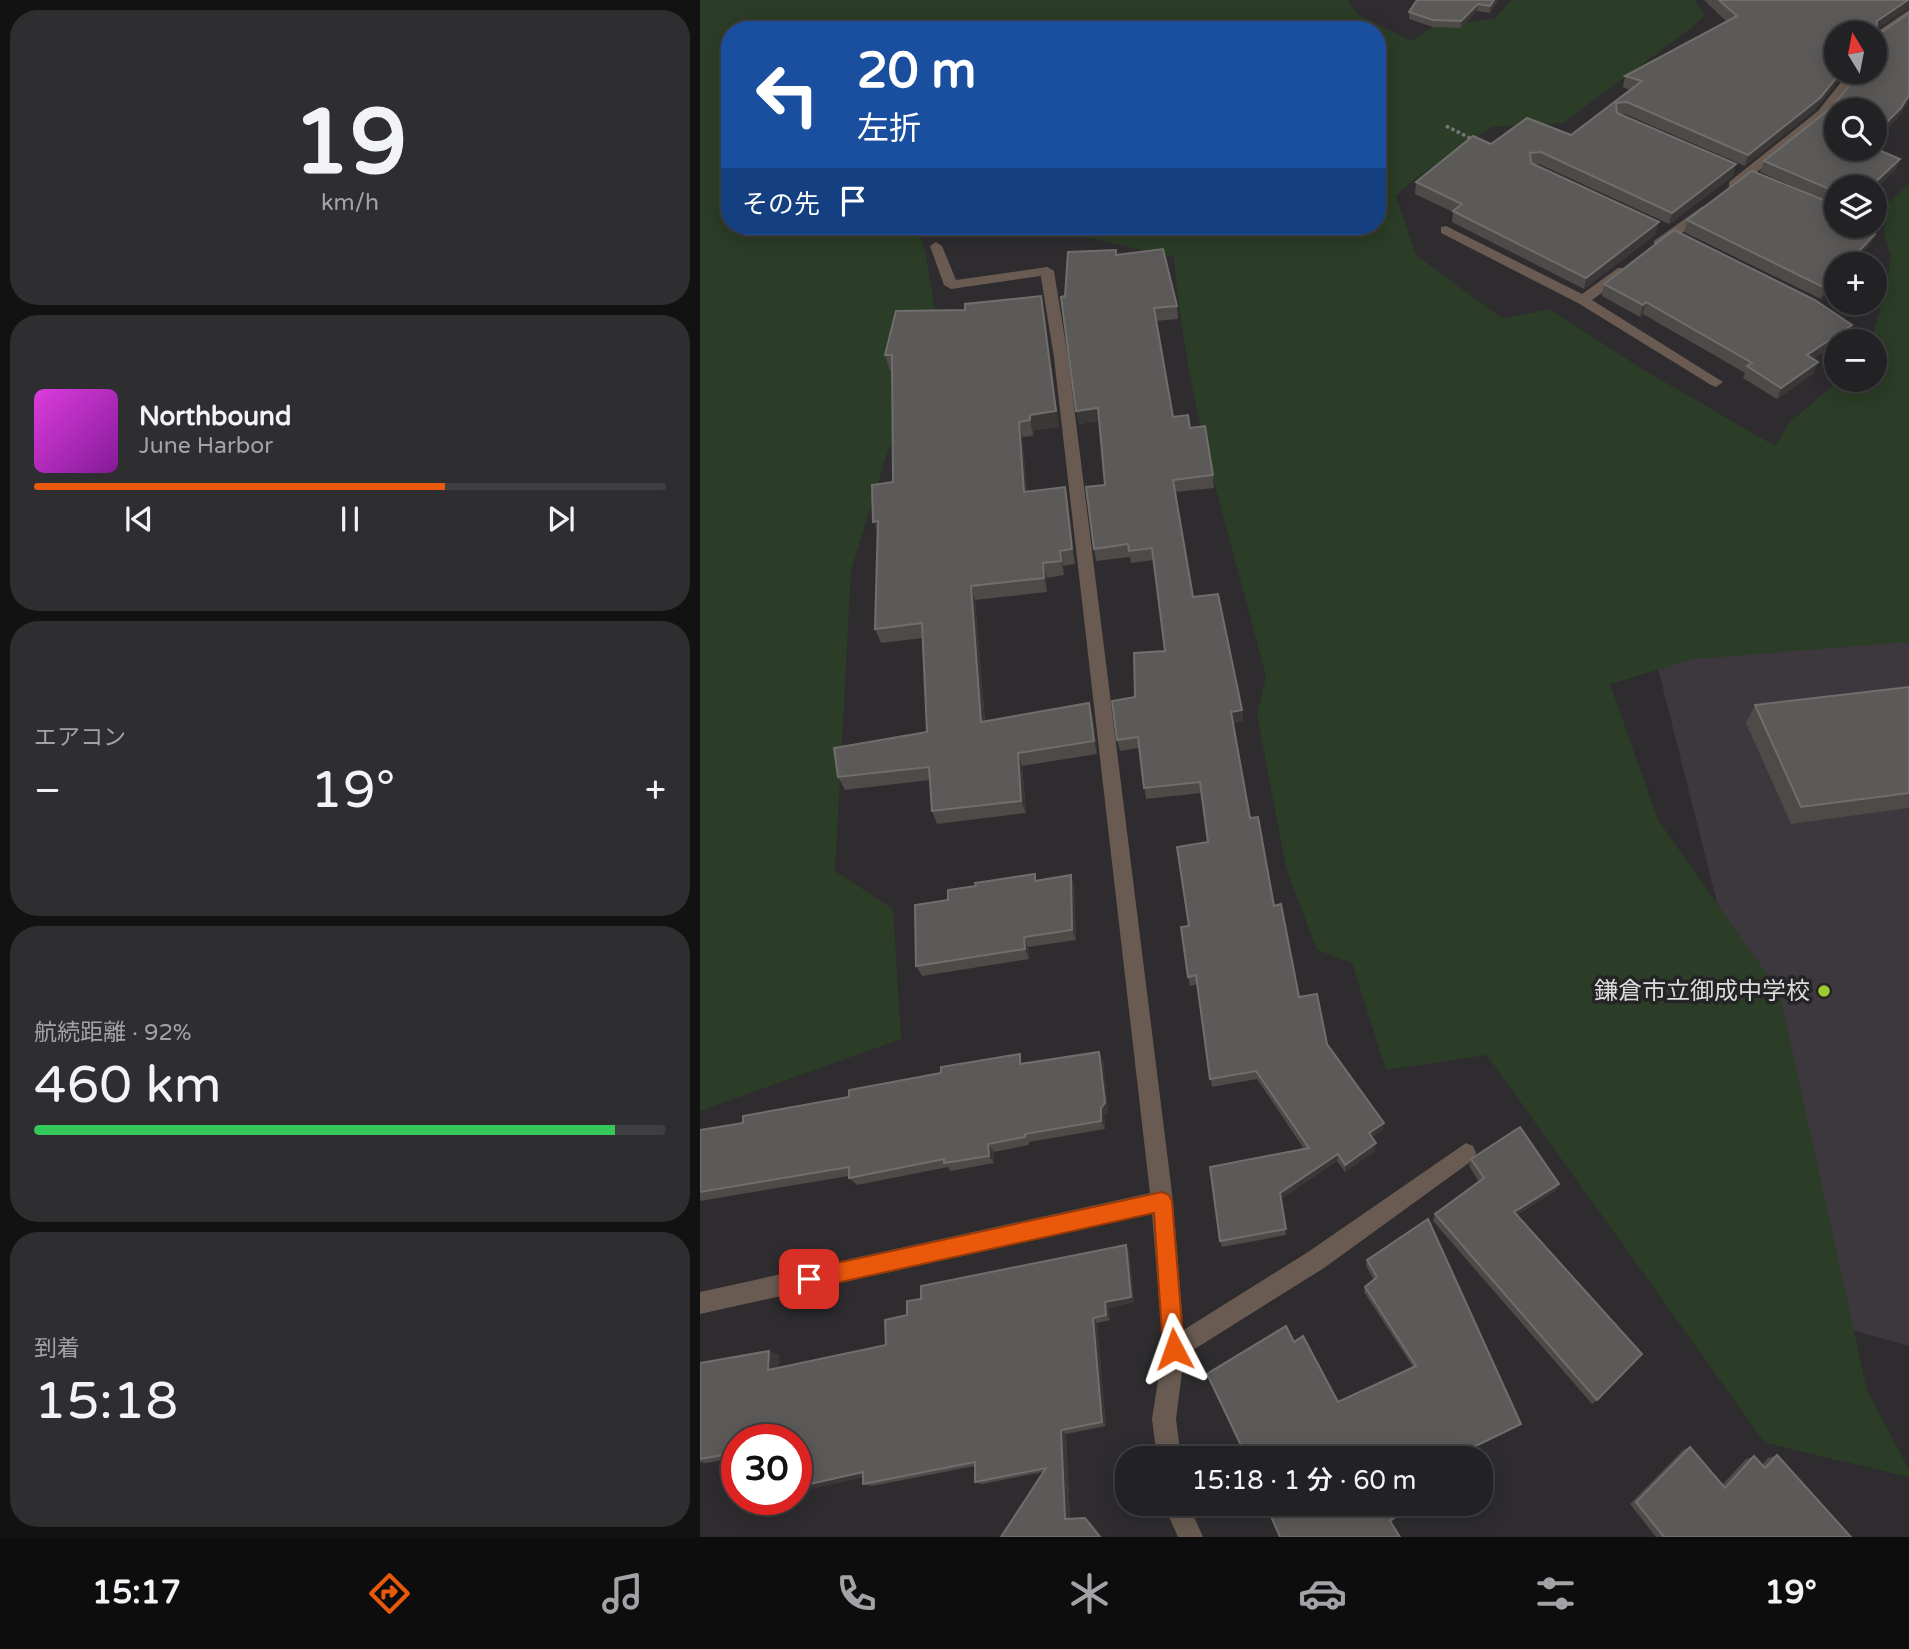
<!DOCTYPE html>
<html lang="ja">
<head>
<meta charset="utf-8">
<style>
  :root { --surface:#222123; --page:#2e2e30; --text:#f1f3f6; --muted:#a2a3a6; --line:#3f3e41; --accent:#ea580c }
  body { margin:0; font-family:"Varela Round","Noto Sans JP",sans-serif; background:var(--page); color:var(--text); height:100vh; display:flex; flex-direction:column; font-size:26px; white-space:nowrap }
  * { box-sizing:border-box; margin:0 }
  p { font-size:23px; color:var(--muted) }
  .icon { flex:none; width:38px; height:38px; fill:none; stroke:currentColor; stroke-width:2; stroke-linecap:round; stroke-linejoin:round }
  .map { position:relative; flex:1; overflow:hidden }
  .details { display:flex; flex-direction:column; gap:10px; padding:10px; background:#131213; width:700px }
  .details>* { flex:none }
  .hud { position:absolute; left:21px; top:21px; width:665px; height:214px; border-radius:28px; box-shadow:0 4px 18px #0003,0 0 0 2px var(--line); background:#1a4fa0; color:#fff; overflow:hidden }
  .needle { width:46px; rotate:350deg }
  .buttons { position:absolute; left:1124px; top:21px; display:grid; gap:14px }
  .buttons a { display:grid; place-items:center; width:63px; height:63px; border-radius:50%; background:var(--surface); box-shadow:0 4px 18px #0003,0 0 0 2px var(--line); font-size:35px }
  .speed { position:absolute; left:21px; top:1424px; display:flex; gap:14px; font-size:35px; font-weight:700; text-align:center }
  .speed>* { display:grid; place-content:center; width:91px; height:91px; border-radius:50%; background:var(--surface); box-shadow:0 4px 18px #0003,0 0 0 2px var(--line); line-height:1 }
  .speed .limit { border:10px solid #d22; background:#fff; color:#111 }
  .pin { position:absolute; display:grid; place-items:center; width:60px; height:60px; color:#fff; margin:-30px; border-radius:14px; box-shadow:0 4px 10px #0006 }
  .me { position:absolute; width:77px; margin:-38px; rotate:356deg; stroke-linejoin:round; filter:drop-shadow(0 0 5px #0008) }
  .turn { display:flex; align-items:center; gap:24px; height:147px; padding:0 21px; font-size:32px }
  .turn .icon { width:91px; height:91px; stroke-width:2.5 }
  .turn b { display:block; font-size:49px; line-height:60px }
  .then { display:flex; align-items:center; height:66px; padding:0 21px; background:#0003; gap:14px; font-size:26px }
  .big { font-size:52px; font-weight:600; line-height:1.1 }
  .details .card { flex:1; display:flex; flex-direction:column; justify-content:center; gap:10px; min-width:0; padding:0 24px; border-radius:28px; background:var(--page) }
  .details .dial { align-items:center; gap:0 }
  .dial b { font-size:91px; line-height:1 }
  .song { display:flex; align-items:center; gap:21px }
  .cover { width:84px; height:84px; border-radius:10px; background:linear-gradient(135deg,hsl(300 70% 55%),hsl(290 70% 35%)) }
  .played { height:7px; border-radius:4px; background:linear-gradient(90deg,var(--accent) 65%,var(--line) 65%) }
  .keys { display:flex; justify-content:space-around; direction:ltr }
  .heat { display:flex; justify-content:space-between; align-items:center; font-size:38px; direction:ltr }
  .charge { height:10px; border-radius:5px; background:linear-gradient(90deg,#34c759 92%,var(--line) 0) }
  .trip { position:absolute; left:415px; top:1446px; width:378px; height:70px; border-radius:28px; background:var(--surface); box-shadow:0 4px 18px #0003,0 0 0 2px var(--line); font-weight:600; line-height:70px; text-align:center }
  .tab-bar { display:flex; height:112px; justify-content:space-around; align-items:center; background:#0e0d0e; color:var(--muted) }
  .tab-bar .icon { width:49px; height:49px }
  .tab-bar .active { color:var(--accent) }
  .tab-bar b { font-size:32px; color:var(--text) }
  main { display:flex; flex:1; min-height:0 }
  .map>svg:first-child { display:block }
  .built { fill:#3d373e }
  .green { fill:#2b3d26 }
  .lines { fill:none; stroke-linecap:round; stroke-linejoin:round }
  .path { stroke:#767577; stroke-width:3.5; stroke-dasharray:3.5 2.5; stroke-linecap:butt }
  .service { fill:#695b51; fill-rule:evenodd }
  .minor { fill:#695b51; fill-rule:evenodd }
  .wall { fill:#4d4a48 }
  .shaded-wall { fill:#3a3737 }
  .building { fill:#5c5a58; stroke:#706e6d; stroke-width:2 }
  .route { fill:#ea580c; stroke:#983908; stroke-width:2 }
  .poi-dot { fill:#9eca2e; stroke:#242325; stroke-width:2.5 }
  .labels { text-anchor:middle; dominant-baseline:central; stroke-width:7; stroke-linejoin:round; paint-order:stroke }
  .poi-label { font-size:24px; fill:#dcdbdc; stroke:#242325; text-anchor:end }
</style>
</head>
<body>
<main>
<section class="details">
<div class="card dial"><b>19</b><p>km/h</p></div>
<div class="card">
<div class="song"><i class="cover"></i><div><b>Northbound</b><p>June Harbor</p></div></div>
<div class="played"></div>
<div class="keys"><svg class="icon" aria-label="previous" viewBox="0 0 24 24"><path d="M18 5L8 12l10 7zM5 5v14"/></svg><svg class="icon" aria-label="pause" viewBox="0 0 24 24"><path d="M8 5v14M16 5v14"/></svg><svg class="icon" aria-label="next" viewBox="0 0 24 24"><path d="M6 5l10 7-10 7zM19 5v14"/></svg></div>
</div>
<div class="card"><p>エアコン</p>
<div class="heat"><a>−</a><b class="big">19°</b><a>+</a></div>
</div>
<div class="card"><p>航続距離 · 92%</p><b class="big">460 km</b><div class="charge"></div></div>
<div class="card"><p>到着</p><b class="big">15:18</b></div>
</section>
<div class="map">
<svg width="1209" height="1537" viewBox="0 0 1209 1537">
  <rect width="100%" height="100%" fill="#2e2c2f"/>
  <polygon class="built" points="1209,640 1209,1346 1123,1322 956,661"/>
  <path class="green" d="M0,0H648L657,14L711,41L733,27L794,19L812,0H994L1005,15L991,28L863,123L792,127L713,180L696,196L716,255L803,319L849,309L944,370L1075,446L1091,421L1140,380H1174V341H1171L1185,294L1191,256L1184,235L1187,204L1209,184V642L994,659L910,684L958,820L1079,991L1167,1390L1209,1470V1477L1065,1443L787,1055L686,1070L652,963L617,950L586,868L557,714L566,677C531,538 485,400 474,257L358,231L357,226H677V30H30V226H217L225,250L239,334L186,456L151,571L135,871L193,909L201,1039L0,1111Z"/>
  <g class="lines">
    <polyline class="path" points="746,126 776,141"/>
    <g class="service">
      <polygon points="1209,10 1209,18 1174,42 1174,34"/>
      <polygon points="1149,72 1161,72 1126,117 1037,188 1029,188 1029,182 1118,111"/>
      <polygon points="1003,206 1007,207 1007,213 964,247 954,247 954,241"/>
      <polygon points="746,226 882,294 918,268 928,268 928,274 892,300 1023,382 1016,387 1011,385 878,303 741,233 741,227"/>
      <polygon points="1160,226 1174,226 1174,227 1168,231"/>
      <polygon points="236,242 242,246 256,280 347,267 354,271 347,275 251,289 244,285 230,246"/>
      <polygon points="766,1143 773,1146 776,1153 773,1160 624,1268 482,1357 474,1360 466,1357 463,1349 466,1341 608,1252"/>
    </g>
    <g class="minor">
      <polygon points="347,267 354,271 368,358 473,1201 485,1349 476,1419 481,1458 457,1458 452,1419 463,1349 452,1214 0,1314 0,1292 450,1193 354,358 340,271"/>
      <polygon points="463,1503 488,1503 503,1537 478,1537"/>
    </g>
  </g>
  <g class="wall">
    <polygon points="798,0 790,13 777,11 761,28 733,27 709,19 709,12"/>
    <polygon points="1004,0 1209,0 1209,8 1176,29 1176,33 1180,33 1209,13 1209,99 1197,119 1136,149 1200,159 1195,170 1174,190 1174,187 1136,187 1136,226 1175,234 1170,245 1136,264 1136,283 1121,299 984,232 987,220 1122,199 1060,172 1064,161 1132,107 1174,72 1174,33 1136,33 1116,109 1045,166 925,114 919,114 1033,176 969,224 839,164 832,164 956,234 884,289 752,222 753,212 715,194 716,182 791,144 871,135 930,90 923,87 925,76 1027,22"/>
    <polygon points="416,250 417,255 477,306 478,319 456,321 473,417 490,428 513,475 514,488 475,492 493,597 542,710 543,721 533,723 550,818 599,997 627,1044 683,1130 672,1137 675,1151 645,1172 637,1161 581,1199 586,1235 522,1247 520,1241 604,1149 557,1079 512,1087 497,984 490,986 488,977 489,926 508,842 501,793 446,799 439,748 420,751 417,740 435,697 465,651 454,560 431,563 430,557 396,561 394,549 405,485 399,421 379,424 365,296"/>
    <polygon points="904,284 1147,336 1139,341 1136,341 1136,343 1113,359 1114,373 1077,399 1043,378 1045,373 943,314 940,317 902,296"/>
    <polygon points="344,312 359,427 334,430 333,436 322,437 327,492 365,487 368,502 375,564 363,566 364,575 347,578 347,592 275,600 285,722 389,703 393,717 397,754 322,766 326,813 237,824 232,811 230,780 145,790 138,777 227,732 223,638 181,643 175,629 193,482 192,371 190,371 185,355"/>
    <polygon points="1209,687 1209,808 1091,824 1046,723 1055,705"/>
    <polygon points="371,875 374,886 376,940 328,947 329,959 222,976 216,966 248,900 337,880"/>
    <polygon points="399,1052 403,1061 408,1112 404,1116 405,1129 329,1142 329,1145 294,1152 294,1163 250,1171 248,1167 157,1185 149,1178 149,1176 0,1201 0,1130 43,1123 149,1097 324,1064"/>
    <polygon points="771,1159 859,1184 855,1191 817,1215 897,1400 892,1404 733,1221 735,1214 779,1182 769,1166"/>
    <polygon points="426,1245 429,1251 434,1302 409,1308 410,1320 397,1323 406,1426 366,1434 370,1519 385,1518 389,1520 301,1537 343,1472 282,1484 275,1482 275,1466 172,1486 163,1484 163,1477 106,1490 97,1487 96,1440 37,1440 37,1472 34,1473 23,1470 23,1460 6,1463 0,1462 0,1459 79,1355 78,1368 186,1345 207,1315 221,1299"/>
    <polygon points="667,1260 817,1427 547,1458 594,1342 638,1402 713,1367 664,1292 665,1287 674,1280 666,1266"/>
    <polygon points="990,1447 1022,1485 1046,1459 1054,1456 1062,1465 1068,1458 1077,1455 1151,1537 956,1537 930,1504 983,1450"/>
  </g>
  <g class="shaded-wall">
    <polygon points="794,0 798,0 790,13 790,6"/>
    <polygon points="1208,0 1209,0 1209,8 1173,32 1177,21"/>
    <polygon points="778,4 777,11 761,28 761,21"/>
    <polygon points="1141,72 1146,72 1116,109 1045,166 1048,155"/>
    <polygon points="1209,95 1209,99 1197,119 1174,142 1174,135"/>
    <polygon points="1200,159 1195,170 1174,190 1174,187 1170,187"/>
    <polygon points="1036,164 1033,176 969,224 972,213"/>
    <polygon points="959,222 956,234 884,289 886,278"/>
    <polygon points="1175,234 1170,245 1152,264 1147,264"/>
    <polygon points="1136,276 1136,283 1121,299 1125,288"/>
    <polygon points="341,296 344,312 359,427 334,430 333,436 330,420"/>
    <polygon points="946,302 943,314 940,317 943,305"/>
    <polygon points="1152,325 1147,336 1139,341 1136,341 1136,343 1102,366 1107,355"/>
    <polygon points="1118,362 1114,373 1077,399 1081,388"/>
    <polygon points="398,408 400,421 379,424 376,411"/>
    <polygon points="319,422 322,437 328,507 324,492"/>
    <polygon points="365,487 368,502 375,564 372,549"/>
    <polygon points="178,521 179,536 173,522"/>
    <polygon points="360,551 363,566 364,575 361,561"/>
    <polygon points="343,563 347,578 347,592 344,578"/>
    <polygon points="271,586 275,600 286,736 281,722"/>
    <polygon points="389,703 393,717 397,754 394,741"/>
    <polygon points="542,710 543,721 532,723 531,712"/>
    <polygon points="318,753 322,766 326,813 321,801"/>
    <polygon points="371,875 374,886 376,940 372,930"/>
    <polygon points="324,937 328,947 329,959 325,949"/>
    <polygon points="399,1052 403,1061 408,1112 404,1116 405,1129 401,1121"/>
    <polygon points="684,1123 683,1130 668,1140 669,1133"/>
    <polygon points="676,1143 675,1151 645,1172 645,1165"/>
    <polygon points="288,1144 294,1152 294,1163 289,1156"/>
    <polygon points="638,1154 637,1161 581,1199 580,1193"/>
    <polygon points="859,1184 855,1191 810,1219 814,1212"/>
    <polygon points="426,1245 429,1251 434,1302 409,1308 410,1320 406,1315 405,1302"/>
    <polygon points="393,1318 397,1323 406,1426 402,1422"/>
    <polygon points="69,1351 79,1355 78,1375 68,1370"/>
    <polygon points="821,1424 817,1427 756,1457 759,1454"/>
    <polygon points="361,1430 366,1434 370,1521 365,1519"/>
    <polygon points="163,1472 172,1475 106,1490 97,1487"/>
    <polygon points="385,1518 389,1520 403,1537 400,1537"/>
  </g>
  <g class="building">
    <polygon points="717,0 794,0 790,6 778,4 761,21 733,20 709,12"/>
    <polygon points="1019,0 1208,0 1177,21 1176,33 1180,33 1209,13 1209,95 1201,108 1174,135 1174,110 1136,110 1136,149 1174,148 1200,159 1170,187 1136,187 1136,192 1064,161 1132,107 1160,72 1174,72 1174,33 1136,33 1136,72 1141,72 1120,98 1048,155 927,102 916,103 917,113 1036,164 972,213 841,152 830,153 831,163 959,222 886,278 753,211 762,204 716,182 773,136 791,144 827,118 871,135 942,81 925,76 1037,16"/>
    <polygon points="1052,171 1136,205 1136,226 1158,226 1175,234 1147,264 1136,264 1136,276 1125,288 987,220"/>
    <polygon points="974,230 1115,300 1152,325 1107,355 1118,362 1081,388 1047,366 1052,363 946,302 943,305 904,284"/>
    <polygon points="463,249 477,306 454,308 473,417 488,415 490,428 505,426 513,475 473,480 493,597 518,594 542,710 531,712 550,818 558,817 574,906 581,904 599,997 617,994 627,1044 684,1123 669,1133 676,1143 645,1165 638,1154 580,1193 586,1229 520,1241 510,1167 609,1148 556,1071 510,1079 496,975 488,977 481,927 489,926 477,847 508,842 500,782 444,788 438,737 417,740 412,701 435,697 434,653 465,651 452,548 429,551 428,544 394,549 386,487 405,485 398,408 376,411 361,297 365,296 368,252 416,250 416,255"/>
    <polygon points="341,296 356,411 330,415 330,420 319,422 324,492 365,487 372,549 360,551 361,561 343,563 344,578 271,586 281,722 389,703 394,741 318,753 321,801 232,811 229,767 138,777 134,748 227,732 222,623 175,629 178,521 173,522 172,485 193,482 192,355 185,355 196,311 265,310 265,304"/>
    <polygon points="1209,687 1209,793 1101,807 1055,705"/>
    <polygon points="335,874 335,881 371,875 372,930 324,937 325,949 216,966 215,905 248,900 248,890 276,886 275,883"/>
    <polygon points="399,1052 405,1103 401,1108 401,1121 325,1134 325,1137 288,1144 289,1156 244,1163 244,1159 149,1178 149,1167 0,1192 0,1130 43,1123 43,1116 149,1097 149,1090 241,1073 241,1067 320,1054 320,1064"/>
    <polygon points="820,1127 859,1184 814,1212 942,1354 897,1400 735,1214 784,1178 771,1159"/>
    <polygon points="728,1219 821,1424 759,1454 761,1458 547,1458 507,1374 586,1326 594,1342 603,1336 638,1402 716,1366 665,1287 677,1277 667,1260"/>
    <polygon points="426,1245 431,1297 405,1302 406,1315 393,1318 402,1422 361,1430 365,1519 385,1518 400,1537 301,1537 346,1468 275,1482 275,1462 163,1484 163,1472 97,1487 96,1440 37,1440 37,1467 23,1470 23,1455 0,1459 0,1363 69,1351 68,1370 186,1345 185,1320 207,1315 207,1301 221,1299 221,1286"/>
    <polygon points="990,1447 1025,1488 1054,1456 1065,1468 1077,1455 1151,1537 964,1537 936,1502"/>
    <polygon points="565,1503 695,1503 701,1513 690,1521 700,1537 580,1537"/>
  </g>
  <polygon class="route" points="462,1192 469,1195 472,1201 484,1349 481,1357 474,1360 466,1357 463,1349 454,1213 109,1289 102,1286 99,1279 102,1272 109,1269"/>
  <circle class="poi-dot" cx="1124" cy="991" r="7"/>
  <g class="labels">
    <g class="poi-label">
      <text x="1110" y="991">鎌倉市立御成中学校</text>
    </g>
  </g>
</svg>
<div class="buttons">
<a><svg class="needle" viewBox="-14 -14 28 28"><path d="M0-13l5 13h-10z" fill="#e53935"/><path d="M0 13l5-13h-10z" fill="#a2a3a6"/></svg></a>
<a><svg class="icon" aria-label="search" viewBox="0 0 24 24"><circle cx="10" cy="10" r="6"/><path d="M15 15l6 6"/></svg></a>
<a><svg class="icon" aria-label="layers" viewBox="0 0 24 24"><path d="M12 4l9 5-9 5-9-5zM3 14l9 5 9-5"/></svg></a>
<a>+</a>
<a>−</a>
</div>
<div class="speed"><div class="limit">30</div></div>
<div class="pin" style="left:109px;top:1279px;background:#d93025"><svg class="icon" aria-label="arrive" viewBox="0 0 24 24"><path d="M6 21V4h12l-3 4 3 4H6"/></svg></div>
<svg class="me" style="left:474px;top:1349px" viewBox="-20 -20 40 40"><path d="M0-17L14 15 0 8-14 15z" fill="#ea580c" stroke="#fff" stroke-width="4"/></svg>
<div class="trip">15:18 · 1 分 · 60 m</div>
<div class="hud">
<div class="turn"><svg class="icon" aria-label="left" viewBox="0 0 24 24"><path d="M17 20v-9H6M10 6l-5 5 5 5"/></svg><div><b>20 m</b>左折</div></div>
<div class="then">その先<svg class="icon" aria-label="arrive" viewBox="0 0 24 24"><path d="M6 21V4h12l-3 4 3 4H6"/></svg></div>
</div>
</div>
</main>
<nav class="tab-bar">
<b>15:17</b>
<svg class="icon active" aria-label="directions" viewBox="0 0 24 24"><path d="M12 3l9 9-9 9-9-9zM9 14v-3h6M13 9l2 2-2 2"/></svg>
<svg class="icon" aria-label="music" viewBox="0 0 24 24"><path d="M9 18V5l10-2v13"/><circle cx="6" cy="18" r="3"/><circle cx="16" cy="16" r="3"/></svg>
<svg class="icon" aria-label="phone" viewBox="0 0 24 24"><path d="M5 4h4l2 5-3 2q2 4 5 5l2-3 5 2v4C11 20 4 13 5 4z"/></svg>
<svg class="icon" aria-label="climate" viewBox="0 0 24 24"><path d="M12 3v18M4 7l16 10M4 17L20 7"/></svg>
<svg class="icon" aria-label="car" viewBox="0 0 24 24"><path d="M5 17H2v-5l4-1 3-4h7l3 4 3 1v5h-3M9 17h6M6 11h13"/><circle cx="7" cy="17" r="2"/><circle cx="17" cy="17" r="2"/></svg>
<svg class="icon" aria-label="filters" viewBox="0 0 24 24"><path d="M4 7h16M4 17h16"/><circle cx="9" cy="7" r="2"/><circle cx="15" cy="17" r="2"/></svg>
<b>19°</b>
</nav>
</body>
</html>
